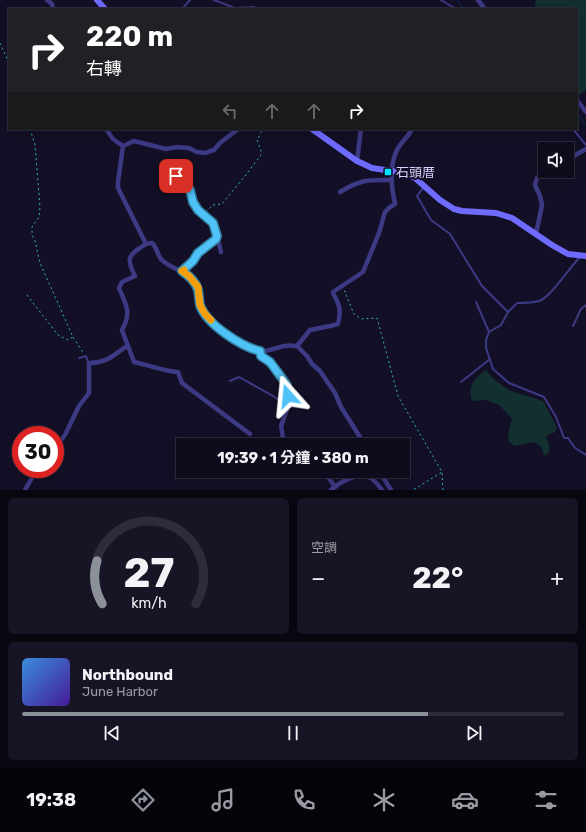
<!DOCTYPE html>
<html lang="zh-TW">
<head>
<meta charset="utf-8">
<style>
  :root { --surface:#0e0b1c; --page:#171425; --text:#f1f3f6; --muted:#9b9ba3; --line:#2e2b3b; --accent:#8c9099 }
  body { margin:0; font-family:Rubik,"Noto Sans TC",sans-serif; background:var(--page); color:var(--text); height:100vh; display:flex; flex-direction:column; font-size:15px; white-space:nowrap }
  * { box-sizing:border-box; margin:0 }
  p { font-size:13px; color:var(--muted) }
  .icon { flex:none; width:22px; height:22px; fill:none; stroke:currentColor; stroke-width:2; stroke-linecap:round; stroke-linejoin:round }
  .map { position:relative; height:490px; overflow:hidden }
  .details { display:flex; flex-direction:column; gap:8px; padding:8px; background:#08060f; flex:1 }
  .details>* { flex:none }
  .banner { position:absolute; left:8px; top:8px; width:570px; height:122px; border-radius:0px; box-shadow:0 4px 16px #0002,0 0 0 1px var(--line); background:#202124; color:#fff; overflow:hidden }
  .fabs { position:absolute; left:538px; top:142px; display:grid; gap:8px }
  .fabs a { display:grid; place-items:center; width:36px; height:36px; border-radius:0px; background:var(--surface); box-shadow:0 4px 16px #0002,0 0 0 1px var(--line); font-size:20px }
  .speed { position:absolute; left:12px; top:426px; display:flex; gap:8px; font-size:20px; font-weight:700; text-align:center }
  .speed>* { display:grid; place-content:center; width:52px; height:52px; border-radius:50%; background:var(--surface); box-shadow:0 4px 16px #0002,0 0 0 1px var(--line); line-height:1 }
  .speed .limit { border:6px solid #d22; background:#fff; color:#111 }
  .pin { position:absolute; display:grid; place-items:center; width:34px; height:34px; color:#fff; margin:-17px; border-radius:8px; box-shadow:0 2px 6px #0006 }
  .me { position:absolute; width:44px; margin:-22px; rotate:342deg; stroke-linejoin:round; filter:drop-shadow(0 0 3px #0008) }
  .turn { display:flex; align-items:center; gap:14px; height:84px; padding:0 12px; font-size:18px }
  .turn .icon { width:52px; height:52px; stroke-width:2.5 }
  .turn b { display:block; font-size:28px; line-height:34px }
  .lanes { display:flex; align-items:center; height:38px; padding:0 12px; background:#0003; justify-content:center; gap:20px; direction:ltr }
  .lanes .off { opacity:.35 }
  .big { font-size:30px; font-weight:700; line-height:1.1 }
  .details .tile { flex:1; display:flex; flex-direction:column; justify-content:center; gap:6px; min-width:0; padding:0 14px; border-radius:6px; background:var(--page) }
  .details .dial { align-items:center; gap:0 }
  .dial svg { height:104px; overflow:visible; fill:none; stroke:var(--line); stroke-width:7; stroke-linecap:round; text-anchor:middle }
  .dial text { fill:var(--text); stroke:none }
  .song { display:flex; align-items:center; gap:12px }
  .cover { width:48px; height:48px; border-radius:6px; background:linear-gradient(135deg,hsl(210 70% 55%),hsl(260 70% 35%)) }
  .played { height:4px; border-radius:2px; background:linear-gradient(90deg,var(--accent) 75%,var(--line) 75%) }
  .keys { display:flex; justify-content:space-around; direction:ltr }
  .heat { display:flex; justify-content:space-between; align-items:center; font-size:22px; direction:ltr }
  .details .tiles { flex:1; display:grid; gap:8px; grid-template-columns:1fr 1fr }
  .tile:last-child { grid-column:span 2 }
  .trip { position:absolute; left:176px; top:438px; width:234px; height:40px; border-radius:0px; background:var(--surface); box-shadow:0 4px 16px #0002,0 0 0 1px var(--line); font-weight:700; line-height:40px; text-align:center }
  .tabs { display:flex; height:64px; justify-content:space-around; align-items:center; background:#06040b; color:var(--muted) }
  .tabs .icon { width:28px; height:28px }
  .tabs .current { color:var(--accent) }
  .tabs b { font-size:18px; color:var(--text) }
  .map>svg:first-child { display:block }
  .green { fill:#12302f }
  .lines { fill:none; stroke-linecap:round; stroke-linejoin:round }
  .stream { stroke:#0c2248; stroke-width:1.5 }
  .path { stroke:#2fb8b0; stroke-width:1; stroke-dasharray:2 3; stroke-linecap:butt }
  .lane { stroke:#3d3a85; stroke-width:2 }
  .street { stroke:#3d3a85; stroke-width:4.5 }
  .secondary { stroke:#6f6bff; stroke-width:6 }
  .route-casing { stroke:#337fa1; stroke-width:10 }
  .route { stroke:#4fc3f7; stroke-width:7 }
  .slow { stroke:#f59e0b; stroke-width:7 }
  .poi-dot { fill:#00e5ff; stroke:#130f26; stroke-width:1.5 }
  .labels { text-anchor:middle; dominant-baseline:central; stroke-width:4; stroke-linejoin:round; paint-order:stroke }
  .poi-label { font-size:13px; fill:#d9d4ff; stroke:#130f26; text-anchor:start }
</style>
</head>
<body>
<div class="map">
<svg width="586" height="490" viewBox="0 0 586 490">
  <rect width="100%" height="100%" fill="#130f26"/>
  <g class="green">
    <polygon points="536,0 586,0 586,90 578,95 577,9 534,9"/>
    <path d="M486,370C492,379 504,388 514,392C524,396 535,397 544,402L557,428L555,432L546,436C548,444 553,448 546,455H544C543,453 543,450 542,449C536,437 523,445 514,446L508,440L509,428L512,420L511,417L499,405L487,400L472,401C467,387 475,378 486,370Z"/>
  </g>
  <g class="lines">
    <g class="stream">
      <polyline points="457,0 463,9"/>
      <polyline points="577,113 586,125"/>
    </g>
    <g class="path">
      <polyline points="0,43 9,63"/>
      <polyline points="30,129 35,145 40,207 39,217 32,227 32,235 35,241 40,263 73,337 84,354"/>
      <polyline points="206,212 213,205 222,204 245,176 261,155 261,151 257,140 262,131 265,129"/>
      <polyline points="344,291 346,292 346,295 354,314 361,319 377,318 398,396 442,472 413,490"/>
      <polyline points="27,295 58,335 68,340 73,337"/>
      <polyline points="442,473 443,490"/>
    </g>
    <g class="lane">
      <polyline points="214,0 235,8 254,7 256,9"/>
      <polyline points="441,0 456,9"/>
      <polyline points="182,9 190,0"/>
      <polyline points="573,129 586,145"/>
      <polyline points="424,187 417,196 431,220 450,234 482,286 508,312"/>
      <path d="M580,257C569,268 551,297 539,301C532,303 524,303 517,303L508,312L501,325L489,332L486,340V348L493,369L509,383L544,397L556,417L564,438H568L575,448L586,455"/>
      <polyline points="476,302 489,332"/>
      <polyline points="573,326 581,309 586,305"/>
      <polyline points="79,358 86,356 88,362"/>
      <polyline points="230,381 239,377 273,396 287,406"/>
      <polyline points="461,382 490,359"/>
    </g>
    <g class="street">
      <polyline points="47,0 52,4 53,9"/>
      <polyline points="478,0 485,9"/>
      <polyline points="577,100 586,112"/>
      <polyline points="106,129 113,139 123,146 134,141 166,149 177,147 189,148 197,152 205,153 214,150 220,143 238,129"/>
      <path d="M123,146L118,182V188L146,244L152,243C157,247 157,254 161,259C172,271 186,268 197,286C201,294 200,304 204,312C210,324 248,350 261,351C269,352 277,347 285,346C289,345 293,346 297,346L307,356L312,364L320,371L335,393L341,407L365,445"/>
      <polyline points="567,160 586,149"/>
      <polyline points="357,161 361,129"/>
      <polyline points="176,176 180,176 191,190 193,202 198,210 213,223 217,236 216,239 198,253 193,261 182,271"/>
      <path d="M340,192C361,179 368,180 392,180"/>
      <polyline points="536,234 542,205 540,196 535,185 537,178 545,170"/>
      <polyline points="217,236 221,252"/>
      <path d="M146,244C129,255 125,257 135,276L122,282L119,288C126,305 132,312 122,330L134,362C149,365 163,371 178,372L182,383L250,434"/>
      <path d="M297,346L310,330L330,326L338,324C340,316 341,308 337,301C336,297 333,296 333,292L363,272L379,233L385,212L390,207L395,204C391,186 389,166 397,150C401,142 409,136 412,129"/>
      <polyline points="260,351 261,356 270,362 287,385 288,407 281,426 283,438 295,445"/>
      <path d="M55,448L65,435L79,406L89,393V363C109,362 112,356 127,346"/>
      <polyline points="324,471 335,487"/>
      <polyline points="379,471 391,490"/>
      <polyline points="25,490 37,469"/>
      <path d="M331,490C340,482 359,471 371,478C375,481 379,486 382,490"/>
    </g>
    <g class="secondary">
      <polyline points="97,0 105,9"/>
      <polyline points="312,129 357,161 372,168 404,173 415,178 440,200 454,209 462,211 496,213 512,218 552,245 568,254 586,256"/>
    </g>
  </g>
  <g class="lines">
    <defs>
      <path id="route" d="M176,176H180L190,190L193,202L198,210L213,223L217,236L216,239L198,253L193,261L182,271C188,275 196,282 198,290C199,295 199,300 200,305C206,324 242,347 260,351L261,356L270,362L287,385L288,396"/>
    </defs>
    <use href="#route" class="route-casing"/>
    <use href="#route" class="route"/>
    <polyline class="slow" points="184,270 182,271 189,276 198,287 200,305 205,314 211,320"/>
  </g>
  <rect class="poi-dot" x="384" y="168" width="8" height="8" rx="2"/>
  <g class="labels">
    <g class="poi-label">
      <text x="396" y="172">石頭厝</text>
    </g>
  </g>
</svg>
<div class="fabs">
<a><svg class="icon" aria-label="sound" viewBox="0 0 24 24"><path d="M4 9h4l5-4v14l-5-4H4zM17 9q2 3 0 6"/></svg></a>
</div>
<div class="speed"><div class="limit">30</div></div>
<div class="pin" style="left:176px;top:176px;background:#d93025"><svg class="icon" aria-label="arrive" viewBox="0 0 24 24"><path d="M6 21V4h12l-3 4 3 4H6"/></svg></div>
<svg class="me" style="left:288px;top:396px" viewBox="-20 -20 40 40"><path d="M0-17L14 15 0 8-14 15z" fill="#4fc3f7" stroke="#fff" stroke-width="4"/></svg>
<div class="trip">19:39 · 1 分鐘 · 380 m</div>
<div class="banner">
<div class="turn"><svg class="icon" aria-label="right" viewBox="0 0 24 24"><path d="M7 20v-9h11M14 6l5 5-5 5"/></svg><div><b>220 m</b>右轉</div></div>
<div class="lanes"><svg class="icon off" aria-label="left" viewBox="0 0 24 24"><path d="M17 20v-9H6M10 6l-5 5 5 5"/></svg><svg class="icon off" aria-label="ahead" viewBox="0 0 24 24"><path d="M12 20V5M6 11l6-6 6 6"/></svg><svg class="icon off" aria-label="ahead" viewBox="0 0 24 24"><path d="M12 20V5M6 11l6-6 6 6"/></svg><svg class="icon" aria-label="right" viewBox="0 0 24 24"><path d="M7 20v-9h11M14 6l5 5-5 5"/></svg></div>
</div>
</div>
<section class="details">
<div class="tiles">
<div class="tile dial"><svg viewBox="0 0 100 80">
<path d="M14 69A42 42 0 1 1 86 69"/>
<path d="M14 69A42 42 0 0 1 10 36" stroke="#8c9099"/>
<text x="50" y="56" font-size="32" font-weight="700">27</text>
<text x="50" y="72" font-size="11">km/h</text>
</svg></div>
<div class="tile"><p>空調</p>
<div class="heat"><a>−</a><b class="big">22°</b><a>+</a></div>
</div>
<div class="tile">
<div class="song"><i class="cover"></i><div><b>Northbound</b><p>June Harbor</p></div></div>
<div class="played"></div>
<div class="keys"><svg class="icon" aria-label="previous" viewBox="0 0 24 24"><path d="M18 5L8 12l10 7zM5 5v14"/></svg><svg class="icon" aria-label="pause" viewBox="0 0 24 24"><path d="M8 5v14M16 5v14"/></svg><svg class="icon" aria-label="next" viewBox="0 0 24 24"><path d="M6 5l10 7-10 7zM19 5v14"/></svg></div>
</div>
</div>
</section>
<nav class="tabs">
<b>19:38</b>
<svg class="icon current" aria-label="directions" viewBox="0 0 24 24"><path d="M12 3l9 9-9 9-9-9zM9 14v-3h6M13 9l2 2-2 2"/></svg>
<svg class="icon" aria-label="music" viewBox="0 0 24 24"><path d="M9 18V5l10-2v13"/><circle cx="6" cy="18" r="3"/><circle cx="16" cy="16" r="3"/></svg>
<svg class="icon" aria-label="phone" viewBox="0 0 24 24"><path d="M5 4h4l2 5-3 2q2 4 5 5l2-3 5 2v4C11 20 4 13 5 4z"/></svg>
<svg class="icon" aria-label="climate" viewBox="0 0 24 24"><path d="M12 3v18M4 7l16 10M4 17L20 7"/></svg>
<svg class="icon" aria-label="car" viewBox="0 0 24 24"><path d="M5 17H2v-5l4-1 3-4h7l3 4 3 1v5h-3M9 17h6M6 11h13"/><circle cx="7" cy="17" r="2"/><circle cx="17" cy="17" r="2"/></svg>
<svg class="icon" aria-label="filters" viewBox="0 0 24 24"><path d="M4 7h16M4 17h16"/><circle cx="9" cy="7" r="2"/><circle cx="15" cy="17" r="2"/></svg>
</nav>
</body>
</html>
